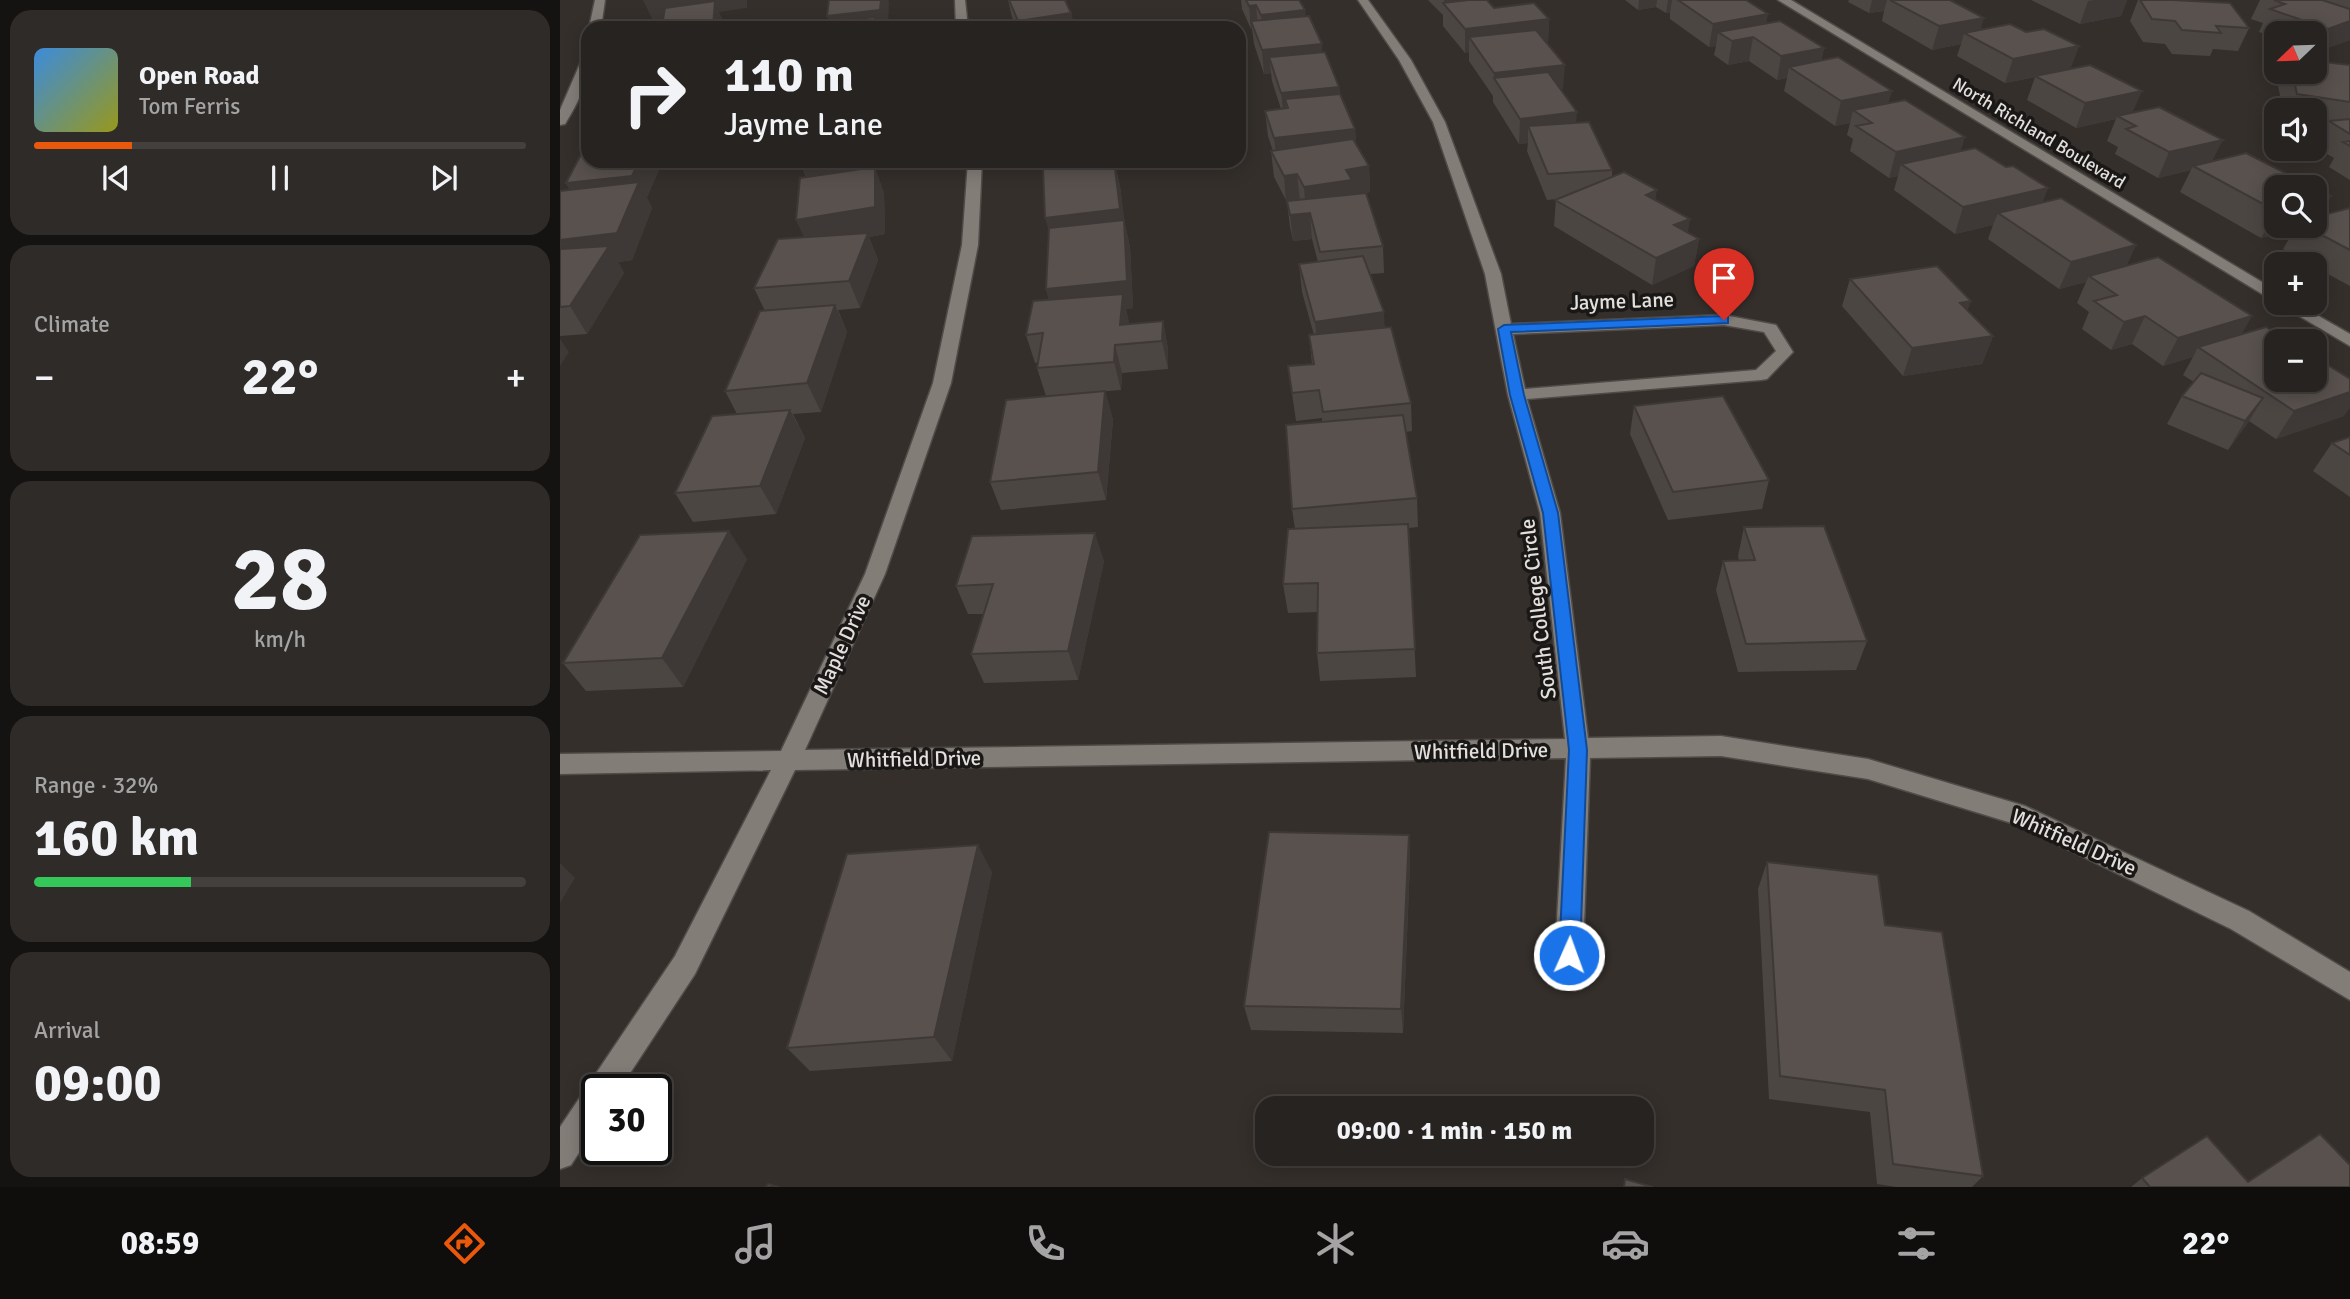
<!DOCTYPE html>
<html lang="en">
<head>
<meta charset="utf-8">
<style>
  :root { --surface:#272320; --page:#2f2b29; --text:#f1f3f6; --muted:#a4a4a5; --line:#43403e; --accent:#ea580c }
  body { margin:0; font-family:Signika,sans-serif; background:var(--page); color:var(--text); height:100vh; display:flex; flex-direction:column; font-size:26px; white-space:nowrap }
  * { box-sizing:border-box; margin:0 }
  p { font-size:23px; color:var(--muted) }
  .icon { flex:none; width:38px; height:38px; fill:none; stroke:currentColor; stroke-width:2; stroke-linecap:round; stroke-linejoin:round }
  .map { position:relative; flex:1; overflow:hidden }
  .panel { display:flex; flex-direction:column; gap:10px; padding:10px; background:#151312; width:560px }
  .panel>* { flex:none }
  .banner { position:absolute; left:21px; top:21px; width:665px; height:147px; border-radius:21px; box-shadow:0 4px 18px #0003,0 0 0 2px var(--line); background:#272320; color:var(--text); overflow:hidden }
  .needle { width:46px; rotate:247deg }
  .fabs { position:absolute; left:1704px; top:21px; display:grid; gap:14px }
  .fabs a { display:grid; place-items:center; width:63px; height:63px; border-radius:14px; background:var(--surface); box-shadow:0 4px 18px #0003,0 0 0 2px var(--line); font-size:35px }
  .speed { position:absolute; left:21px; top:1074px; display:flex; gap:14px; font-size:35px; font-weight:700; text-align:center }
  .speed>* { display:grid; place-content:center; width:91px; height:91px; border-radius:50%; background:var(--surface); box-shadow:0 4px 18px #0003,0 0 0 2px var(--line); line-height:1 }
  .speed .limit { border:4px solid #111; border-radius:10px; background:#fff; color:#111 }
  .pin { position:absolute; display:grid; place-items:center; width:60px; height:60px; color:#fff; margin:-72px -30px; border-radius:50% 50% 50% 0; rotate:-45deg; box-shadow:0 0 7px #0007 }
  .pin .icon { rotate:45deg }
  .me { position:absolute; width:77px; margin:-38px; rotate:2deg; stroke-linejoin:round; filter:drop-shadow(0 0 5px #0008) }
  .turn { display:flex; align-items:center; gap:24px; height:147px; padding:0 28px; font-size:32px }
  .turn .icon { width:91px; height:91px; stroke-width:2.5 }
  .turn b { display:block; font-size:49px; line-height:60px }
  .big { font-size:52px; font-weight:700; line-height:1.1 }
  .panel .widget { flex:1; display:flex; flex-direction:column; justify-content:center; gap:10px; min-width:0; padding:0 24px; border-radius:21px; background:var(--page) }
  .panel .dial { align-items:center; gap:0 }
  .dial b { font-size:91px; line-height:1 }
  .song { display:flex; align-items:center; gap:21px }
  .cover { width:84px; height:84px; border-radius:10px; background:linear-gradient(135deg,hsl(210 70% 55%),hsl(60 70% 35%)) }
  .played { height:7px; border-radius:4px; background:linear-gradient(90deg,var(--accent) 20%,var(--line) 20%) }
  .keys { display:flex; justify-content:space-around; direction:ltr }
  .heat { display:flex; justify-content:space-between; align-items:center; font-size:38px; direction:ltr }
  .charge { height:10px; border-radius:5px; background:linear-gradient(90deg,#34c759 32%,var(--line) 0) }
  .trip { position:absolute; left:695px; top:1096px; width:399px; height:70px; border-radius:21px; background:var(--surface); box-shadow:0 4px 18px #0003,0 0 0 2px var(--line); font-weight:700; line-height:70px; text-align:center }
  .tabs { display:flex; height:112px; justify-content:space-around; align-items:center; background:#100e0d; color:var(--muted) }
  .tabs .icon { width:49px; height:49px }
  .tabs .on { color:var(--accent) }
  .tabs b { font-size:32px; color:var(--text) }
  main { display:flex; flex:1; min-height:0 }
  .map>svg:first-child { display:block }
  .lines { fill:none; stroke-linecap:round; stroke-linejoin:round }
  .street-casing { stroke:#4f4b47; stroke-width:3 }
  .secondary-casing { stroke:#4f4b47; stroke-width:3 }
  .street { fill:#837d78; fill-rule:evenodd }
  .secondary { fill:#837d78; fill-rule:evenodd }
  .wall { fill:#4c4643 }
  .shaded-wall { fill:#3e3937 }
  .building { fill:#58514e; stroke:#3e3937; stroke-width:2 }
  .route { fill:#1a73e8; stroke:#114b97; stroke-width:2 }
  .labels { text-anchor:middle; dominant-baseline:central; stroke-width:7; stroke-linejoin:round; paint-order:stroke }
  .far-street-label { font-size:18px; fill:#e2dfdc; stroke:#1a1816 }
  .street-label { font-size:21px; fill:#e2dfdc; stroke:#1a1816 }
</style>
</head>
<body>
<main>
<section class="panel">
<div class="widget">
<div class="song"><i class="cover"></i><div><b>Open Road</b><p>Tom Ferris</p></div></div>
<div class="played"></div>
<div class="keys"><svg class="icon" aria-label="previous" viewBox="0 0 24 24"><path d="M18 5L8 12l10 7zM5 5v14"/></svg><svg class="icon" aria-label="pause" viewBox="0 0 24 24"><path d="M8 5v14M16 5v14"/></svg><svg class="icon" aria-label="next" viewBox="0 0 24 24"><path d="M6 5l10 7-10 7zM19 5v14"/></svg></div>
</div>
<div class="widget"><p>Climate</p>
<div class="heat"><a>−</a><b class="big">22°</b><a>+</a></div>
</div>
<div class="widget dial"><b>28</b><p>km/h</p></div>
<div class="widget"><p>Range · 32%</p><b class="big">160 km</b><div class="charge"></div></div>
<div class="widget"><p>Arrival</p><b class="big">09:00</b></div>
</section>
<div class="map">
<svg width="1790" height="1187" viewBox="0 0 1790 1187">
  <rect width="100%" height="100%" fill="#342f2b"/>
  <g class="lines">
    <defs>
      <g id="street">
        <polygon points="35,0 45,0 41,28 29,28"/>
        <polygon points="395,0 405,0 408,28 396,28"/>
        <path d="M798,0H808L851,60L885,122L941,274L951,324L1164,315L1216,325L1233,352L1207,379L1201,380L967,399L1000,513L1028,738L1161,736L1308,759L1465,806L1689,911L1790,972V1000L1671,929L1458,825L1308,779L1161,756L1030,758L1023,955L1019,964L1009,968L999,964L995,955L1006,758L235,770L135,974L59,1090H37V1125L11,1165L0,1169V1127L115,956L211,770L0,774V754L221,751L305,574L373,383L402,245L408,161H422L418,245L391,383L325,574L245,750L1005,739L980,513L948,395L925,274L873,122L839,60ZM1164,325L1204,332L1216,351L1196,370L965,389L953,334Z"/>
        <path d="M28,55C28,83 19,101 5,124L0,125V110L22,59Z"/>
      </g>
      <g id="secondary">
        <polygon points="1218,0 1231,0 1717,291 1717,303"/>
        <polygon points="1717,303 1736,303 1790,334 1790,346"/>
      </g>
    </defs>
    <use href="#street" class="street-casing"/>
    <use href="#secondary" class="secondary-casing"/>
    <use href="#street" class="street"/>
    <use href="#secondary" class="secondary"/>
  </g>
  <g class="wall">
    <polygon points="448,0 505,0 511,13 515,28 454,28 457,28 452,17"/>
    <polygon points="681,0 739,0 745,10 745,16 779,87 780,94 795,129 796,145 809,166 810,192 802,194 823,246 824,273 810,274 825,327 851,403 852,431 846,432 857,498 858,527 849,528 856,677 760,681 757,653 758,612 728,613 723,584 735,529 732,509 762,422 762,418 736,421 728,366 752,364 749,335 754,335 742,292 739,264 758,262 752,239 733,241 730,227 727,202 714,177 711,151 713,151 708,136 705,111 721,109 712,81 711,73 704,74 694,44 692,29 691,29 682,9"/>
    <polygon points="868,0 929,0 929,3 934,8 989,19 988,42 986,42 1003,89 1001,89 1016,123 1052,170 1052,177 1096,200 1127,233 1139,239 1134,266 1092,285 994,226 996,199 987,200 967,151 968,143 959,144 933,102 933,96 909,61 909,52 905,53 883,26 883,15"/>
    <polygon points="1065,0 1186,0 1207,23 1264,48 1261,61 1328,103 1401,151 1446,167 1488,188 1482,202 1567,266 1682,334 1784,416 1716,439 1689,421 1668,450 1607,424 1622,396 1634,382 1623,375 1633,357 1603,366 1572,344 1551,350 1522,329 1529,312 1517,303 1526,282 1499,289 1428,239 1433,225 1395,234 1334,190 1338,176 1329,178 1290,151 1293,139 1287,135 1290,123 1275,126 1224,91 1227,78 1217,80 1189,61 1168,65 1154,55 1156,46 1149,47 1110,19 1110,13 1106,13 1096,7 1078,10"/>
    <polygon points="1289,0 1390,0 1421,29 1466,32 1519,46 1510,69 1573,112 1652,161 1753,187 1717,226 1755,226 1755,188 1771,196 1760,216 1790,208 1790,286 1755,267 1755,264 1751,264 1723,249 1735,229 1701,238 1620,192 1631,170 1598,178 1555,154 1558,147 1547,141 1556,119 1516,128 1467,100 1475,77 1445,83 1397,56 1401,44 1372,50 1322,21 1324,11 1309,13 1288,2"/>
    <polygon points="1471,0 1567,0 1561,16 1520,24"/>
    <polygon points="1578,0 1613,0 1689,28 1678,51 1653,49 1650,56 1612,54 1605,44 1583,42 1570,21"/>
    <polygon points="1700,0 1790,0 1790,40 1756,52 1755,33 1717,33 1717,38 1699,32 1703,23 1691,19"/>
    <polygon points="1790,65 1790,180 1769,167 1774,158 1755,147 1767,125 1755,123 1755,110 1723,110 1717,81 1722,72 1755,72"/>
    <polygon points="240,161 313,161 314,167 324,193 325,234 309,237 318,260 300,308 278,310 287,332 261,412 233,414 245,438 216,514 133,522 115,493 177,414 165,391 205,311 194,288 244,238 246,177"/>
    <polygon points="483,161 554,161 560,186 564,220 570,247 573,308 566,309 569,324 603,321 608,349 608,369 562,373 561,390 486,396 477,368 478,362 475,363 466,335 489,300 486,289 489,231 486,168"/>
    <polygon points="6,183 87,198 92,208 72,260 58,262 64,273 27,334 0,336 0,191 10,190"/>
    <polygon points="1290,279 1411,301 1407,310 1433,336 1422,364 1343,376 1282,306"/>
    <polygon points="545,391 553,420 546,500 441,510 430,482"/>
    <polygon points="1074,406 1209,480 1202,509 1108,520 1070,434"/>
    <polygon points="1790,437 1790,497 1753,471 1772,443"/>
    <polygon points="1184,527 1307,641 1296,670 1178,672 1156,590 1163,561 1179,561 1178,556"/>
    <polygon points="187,559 123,687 26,691 3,663"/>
    <polygon points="544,561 518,680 424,683 411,654 424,614 408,614 396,586"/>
    <polygon points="849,835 850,862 843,1033 691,1030 684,1006"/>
    <polygon points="1207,862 1325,925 1423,1176 1412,1187 1336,1187 1317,1184 1310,1112 1209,1099 1198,889"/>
    <polygon points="432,872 392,1061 250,1071 227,1048"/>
    <polygon points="1582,1178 1688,1182 1790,1187 1571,1187"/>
  </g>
  <g class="shaded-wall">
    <polygon points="83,0 187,0 187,8 159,12 165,24 164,28 153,28 93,21"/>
    <polygon points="321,0 328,0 329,2 328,28 271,28 267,16"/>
    <polygon points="884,0 929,0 929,10 884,4"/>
    <polygon points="1079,0 1097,0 1096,7 1078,10"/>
    <polygon points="1108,0 1112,0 1110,13 1106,13"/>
    <polygon points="1312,0 1327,0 1324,11 1309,13"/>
    <polygon points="1535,0 1567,0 1561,16 1520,24 1528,1"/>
    <polygon points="696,5 698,28 691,21 692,29 691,29 689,6"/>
    <polygon points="745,10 747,33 703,38 701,15"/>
    <polygon points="511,13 515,28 460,28 458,21"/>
    <polygon points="1208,14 1204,37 1193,37 1189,61 1168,65 1172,41 1158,32 1156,46 1149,47 1153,24"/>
    <polygon points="1424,18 1418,40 1404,33 1401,44 1372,50 1379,26"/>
    <polygon points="989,19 988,42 919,51 909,37 909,52 905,53 905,29"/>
    <polygon points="1790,21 1790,40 1756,52 1768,29"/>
    <polygon points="762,44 763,68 709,57 711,73 704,74 702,50"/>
    <polygon points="1519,46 1510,70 1475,76 1475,77 1445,83 1453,59"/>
    <polygon points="1264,48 1259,72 1229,67 1227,78 1217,80 1221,56"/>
    <polygon points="1005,65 1003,89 945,96 934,79 934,73"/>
    <polygon points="779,87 781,111 728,108 725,99 727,117 724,117 721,93"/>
    <polygon points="1332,91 1325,115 1293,110 1290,123 1275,126 1281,101"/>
    <polygon points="1582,91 1571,116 1557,116 1556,119 1516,128 1525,103"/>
    <polygon points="1017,112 1015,137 968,126 968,143 959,144 960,119"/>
    <polygon points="795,129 797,154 717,163 714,138"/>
    <polygon points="1405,137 1397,163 1341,164 1338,176 1329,178 1336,152"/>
    <polygon points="1663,140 1650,165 1633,166 1631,170 1598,178 1609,152"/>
    <polygon points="79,161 103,161 87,198 92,208 72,260 58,262 64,273 27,334 10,306 0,269 0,240 21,209 6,183"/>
    <polygon points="240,161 313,161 314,168 248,180"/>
    <polygon points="485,161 548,161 491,180"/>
    <polygon points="554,161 560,186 565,226 564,220 570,247 573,308 566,309 569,322 567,344 494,317 486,289 493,245 485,218"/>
    <polygon points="809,166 810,192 793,195 750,213 752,239 733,241 730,215 746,213 744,187 786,170"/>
    <polygon points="315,167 324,193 325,234 309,237 318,260 300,308 289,281 248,246 236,220"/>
    <polygon points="737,174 740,200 726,203 724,176"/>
    <polygon points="1488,188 1478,214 1438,213 1433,225 1395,234 1403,207"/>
    <polygon points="1097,190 1093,216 1086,195"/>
    <polygon points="1771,196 1756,223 1755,223 1755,201"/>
    <polygon points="1716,211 1717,211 1717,226 1736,226 1735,229 1701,238"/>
    <polygon points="1130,219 1126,245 1139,239 1134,266 1092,285 1096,258 1114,225"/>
    <polygon points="1576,245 1564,272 1529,276 1526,282 1499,289 1511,262"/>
    <polygon points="1411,301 1401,328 1400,303"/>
    <polygon points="275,305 287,332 261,412 247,383"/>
    <polygon points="824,312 825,340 758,349 755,322"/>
    <polygon points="1585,316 1572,344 1551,350 1564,322"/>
    <polygon points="1692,316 1676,344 1638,347 1633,357 1603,366 1618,338"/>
    <polygon points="603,321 608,349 608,369 602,341"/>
    <polygon points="1433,336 1422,364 1343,376 1352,348"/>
    <polygon points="0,339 9,352 0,366"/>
    <polygon points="555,345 562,373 561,390 554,362"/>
    <polygon points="545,391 553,420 546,500 538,472"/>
    <polygon points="1790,392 1790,408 1784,416 1716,439 1734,411"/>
    <polygon points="1703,398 1686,426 1668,450 1685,421"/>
    <polygon points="230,410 245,438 216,514 200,486"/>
    <polygon points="169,531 187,559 123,687 102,658"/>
    <polygon points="535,533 544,561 518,680 508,651"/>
    <polygon points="849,835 850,862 843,1033 841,1009"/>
    <polygon points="418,845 432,872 392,1061 374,1037"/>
    <polygon points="0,863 15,878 0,903"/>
  </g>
  <g class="building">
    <polygon points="269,0 321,0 320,10 267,16"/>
    <polygon points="449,0 505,0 511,13 458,21"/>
    <polygon points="686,0 739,0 745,10 701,15 696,5 689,6"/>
    <polygon points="908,0 927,0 934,8 974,3 989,19 905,29 883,3"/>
    <polygon points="1118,0 1186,0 1208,14 1153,24"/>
    <polygon points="1330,0 1390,0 1424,18 1379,26"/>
    <polygon points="1580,0 1613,0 1670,3 1689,28 1656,26 1661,33 1622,30 1615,21 1592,19"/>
    <polygon points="1714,0 1762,0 1790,9 1790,21 1768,29 1710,9 1725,4"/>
    <polygon points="155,1 153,28 75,28 75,23 103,19 105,8"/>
    <polygon points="749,16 762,44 702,50 691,21"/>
    <polygon points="315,17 314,28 259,28 260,23"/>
    <polygon points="506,21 509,28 454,28"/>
    <polygon points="1220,21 1264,48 1221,56 1193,37 1172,41 1158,32"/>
    <polygon points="1450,24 1466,32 1484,29 1519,46 1453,59 1404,33"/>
    <polygon points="976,30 1005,65 934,73 909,37"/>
    <polygon points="765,52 779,87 721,93 709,57"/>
    <polygon points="1278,57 1332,91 1281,101 1229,67"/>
    <polygon points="1755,61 1790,65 1790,102 1737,94 1732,72 1755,72"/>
    <polygon points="1530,65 1582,91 1525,103 1475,76"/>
    <polygon points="988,72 1017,112 960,119 934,78"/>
    <polygon points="780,94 795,129 714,138 705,111 728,108 725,99"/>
    <polygon points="1345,100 1405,137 1336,152 1296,126 1312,123 1293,110"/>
    <polygon points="1599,107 1663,140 1609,152 1566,129 1576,126 1557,116"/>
    <polygon points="1790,119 1790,134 1769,121"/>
    <polygon points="1029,122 1052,170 988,174 968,126"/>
    <polygon points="793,139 809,166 786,170 792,180 744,187 737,174 724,176 711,151"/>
    <polygon points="28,141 28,161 79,161 72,176 6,183"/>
    <polygon points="1790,141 1790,146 1783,142"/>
    <polygon points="1415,148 1446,167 1453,166 1488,188 1403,207 1341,164"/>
    <polygon points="1686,153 1753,187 1717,187 1717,211 1716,211 1633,166"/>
    <polygon points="546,161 554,161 560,209 485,218 483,168"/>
    <polygon points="315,167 315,207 236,220 240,178"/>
    <polygon points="1064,172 1097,190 1086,195 1130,219 1114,225 1139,239 1096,258 995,200"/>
    <polygon points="79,182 57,233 0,240 0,191"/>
    <polygon points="1755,188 1771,196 1755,201"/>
    <polygon points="806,193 823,246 760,252 750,213 730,215 727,201"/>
    <polygon points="1501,198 1576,245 1511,262 1438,213"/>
    <polygon points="1790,208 1790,250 1745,226 1755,226 1755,217"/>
    <polygon points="564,220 567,281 486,289 489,228"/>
    <polygon points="308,233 289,281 194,288 218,239"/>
    <polygon points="49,246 10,306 0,307 0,249"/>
    <polygon points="803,256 824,312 755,322 739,264"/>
    <polygon points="1598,257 1692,316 1618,338 1585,316 1564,322 1534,301 1557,295 1529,276"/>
    <polygon points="1377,266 1411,301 1400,303 1433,336 1352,348 1290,279"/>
    <polygon points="563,294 560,325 603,321 602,341 555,345 554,362 477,368 483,333 466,335 473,301"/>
    <polygon points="275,305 247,383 165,391 200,311"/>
    <polygon points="831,327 851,403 763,412 759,390 732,393 728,366 754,364 749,335"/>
    <polygon points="1706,327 1729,341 1717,341 1717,380 1755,380 1755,357 1790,379 1790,392 1734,411 1638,347"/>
    <polygon points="1641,373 1703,398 1685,421 1622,396"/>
    <polygon points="545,391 538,472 430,482 446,400"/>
    <polygon points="1163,396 1209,480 1113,492 1074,406"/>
    <polygon points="230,410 200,486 115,493 152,416"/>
    <polygon points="843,415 857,498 732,509 726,425"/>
    <polygon points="1790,437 1790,455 1772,443"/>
    <polygon points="848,524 855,649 757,653 758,583 723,584 728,529"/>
    <polygon points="1264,526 1307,641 1186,644 1163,561 1195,560 1184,527"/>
    <polygon points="169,531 102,658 3,663 80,535"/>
    <polygon points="535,533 508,651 411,654 433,584 396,586 412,536"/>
    <polygon points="709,832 849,835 841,1009 684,1006"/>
    <polygon points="418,845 374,1037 227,1048 287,854"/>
    <polygon points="1207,862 1318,875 1325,925 1382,932 1423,1176 1333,1164 1325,1090 1220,1076"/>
    <polygon points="1760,1134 1790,1165 1790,1187 1590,1187 1582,1178 1647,1136 1688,1182"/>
    <polygon points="1065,1179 1093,1187 1064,1187"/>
    <polygon points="208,1184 219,1187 206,1187"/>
  </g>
  <polygon class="route" points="1164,316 1168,317 1168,323 951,332 964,395 998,513 1027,750 1020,955 1017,962 1009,965 1002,962 999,955 1009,750 983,513 950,395 938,329 944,325"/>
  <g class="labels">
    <g class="far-street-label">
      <text transform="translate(1479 133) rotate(31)">North Richland Boulevard</text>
    </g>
    <g class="street-label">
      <text transform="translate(1062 301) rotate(-2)">Jayme Lane</text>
      <text transform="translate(978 609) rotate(-97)">South College Circle</text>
      <text transform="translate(282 645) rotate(-65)">Maple Drive</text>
      <text transform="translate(921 751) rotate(-1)">Whitfield Drive</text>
      <text transform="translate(354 759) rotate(-1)">Whitfield Drive</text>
      <text transform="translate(1514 842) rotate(24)">Whitfield Drive</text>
    </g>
  </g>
</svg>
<div class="fabs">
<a><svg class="needle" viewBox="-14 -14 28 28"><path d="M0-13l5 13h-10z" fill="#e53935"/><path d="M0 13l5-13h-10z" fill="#a4a4a5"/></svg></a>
<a><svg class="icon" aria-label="sound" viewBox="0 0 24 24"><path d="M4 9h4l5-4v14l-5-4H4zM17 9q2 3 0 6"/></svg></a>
<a><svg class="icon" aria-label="search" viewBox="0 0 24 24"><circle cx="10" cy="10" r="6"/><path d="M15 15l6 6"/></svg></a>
<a>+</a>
<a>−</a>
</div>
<div class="speed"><div class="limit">30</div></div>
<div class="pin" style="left:1164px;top:320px;background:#d93025"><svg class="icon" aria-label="arrive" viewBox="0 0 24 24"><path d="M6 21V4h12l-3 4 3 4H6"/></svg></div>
<svg class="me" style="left:1009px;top:955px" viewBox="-20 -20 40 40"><circle r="17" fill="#1a73e8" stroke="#fff" stroke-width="3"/><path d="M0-11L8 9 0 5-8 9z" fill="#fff"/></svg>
<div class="trip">09:00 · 1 min · 150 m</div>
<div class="banner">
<div class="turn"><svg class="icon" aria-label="right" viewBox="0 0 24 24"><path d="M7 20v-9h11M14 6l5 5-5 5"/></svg><div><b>110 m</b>Jayme Lane</div></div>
</div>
</div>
</main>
<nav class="tabs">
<b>08:59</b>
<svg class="icon on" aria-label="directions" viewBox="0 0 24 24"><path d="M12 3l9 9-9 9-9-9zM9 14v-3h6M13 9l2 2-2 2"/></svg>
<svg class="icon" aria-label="music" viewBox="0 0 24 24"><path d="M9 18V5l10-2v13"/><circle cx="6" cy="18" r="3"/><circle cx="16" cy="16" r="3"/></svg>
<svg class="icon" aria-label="phone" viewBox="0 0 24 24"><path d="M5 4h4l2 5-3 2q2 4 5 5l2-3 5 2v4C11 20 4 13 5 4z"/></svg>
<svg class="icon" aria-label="climate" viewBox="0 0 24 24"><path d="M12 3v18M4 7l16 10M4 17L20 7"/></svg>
<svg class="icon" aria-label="car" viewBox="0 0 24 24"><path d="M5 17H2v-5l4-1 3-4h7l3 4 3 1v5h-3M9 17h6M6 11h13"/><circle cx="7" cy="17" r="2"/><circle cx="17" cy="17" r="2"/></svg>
<svg class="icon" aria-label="filters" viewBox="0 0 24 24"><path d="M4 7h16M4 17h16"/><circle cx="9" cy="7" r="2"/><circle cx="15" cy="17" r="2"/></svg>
<b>22°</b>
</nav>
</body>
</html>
